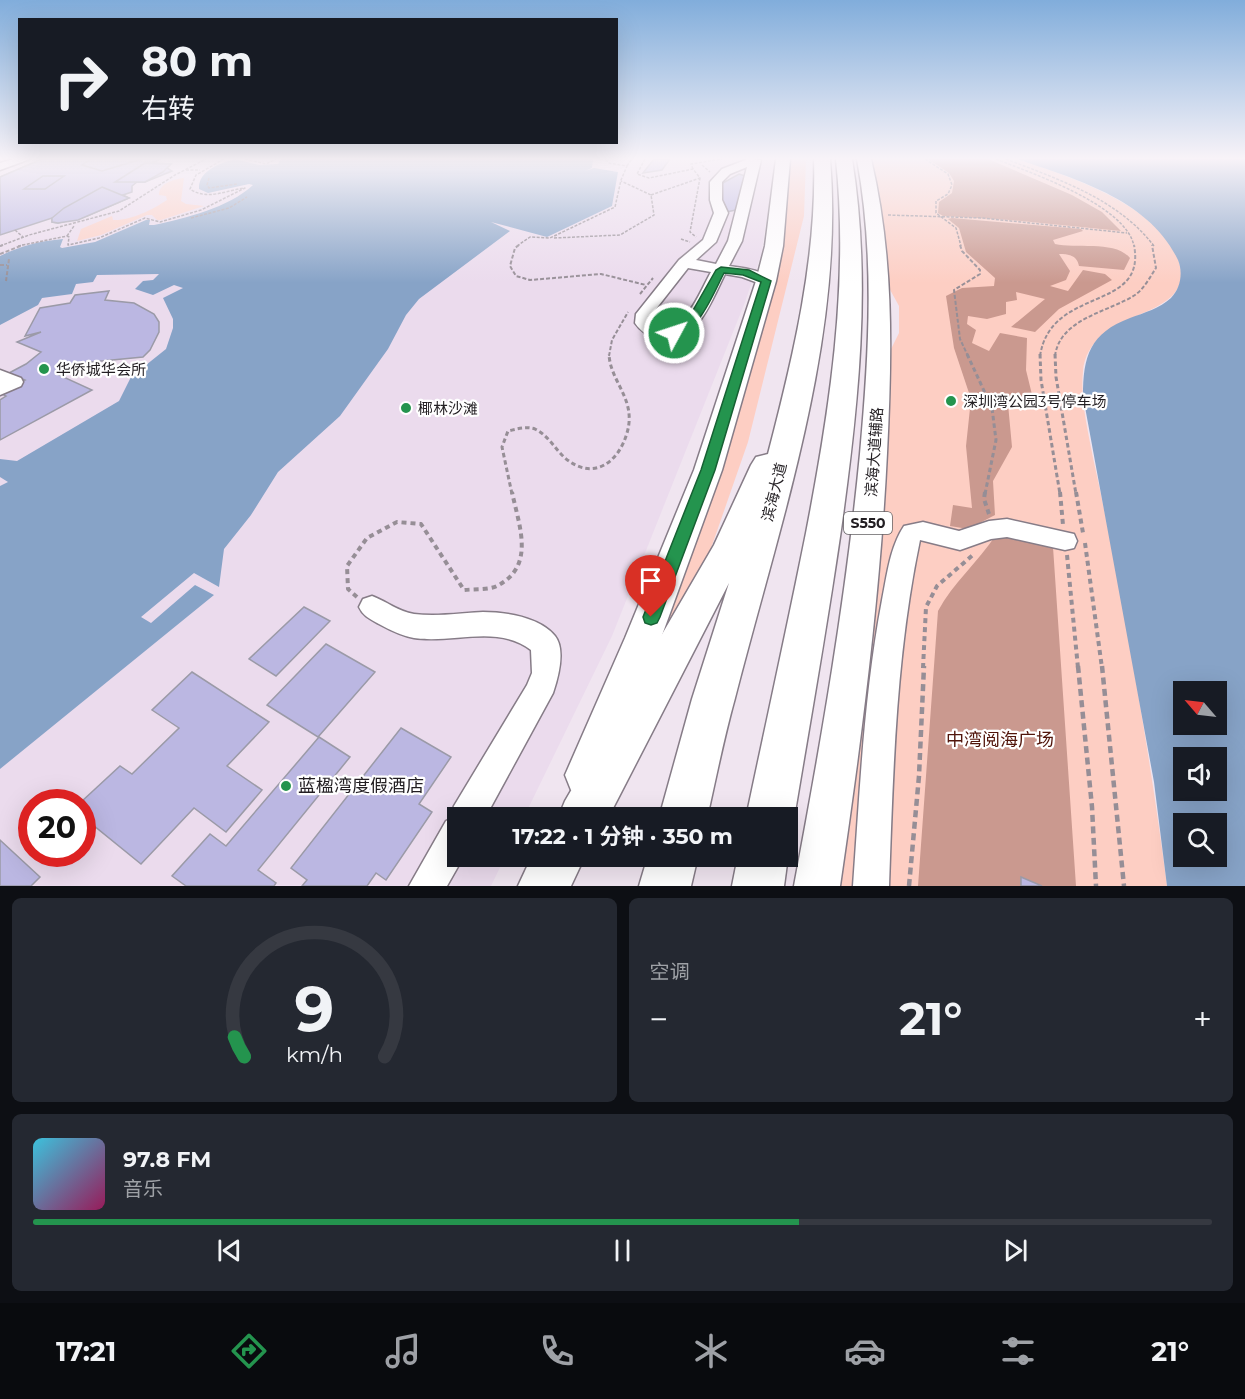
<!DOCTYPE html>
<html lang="zh">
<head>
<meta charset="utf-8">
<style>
  :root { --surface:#171b24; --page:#242831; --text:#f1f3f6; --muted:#9ea1a6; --line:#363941; --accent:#24944e }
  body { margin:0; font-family:Montserrat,"Noto Sans SC",sans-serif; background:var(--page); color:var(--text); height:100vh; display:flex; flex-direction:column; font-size:22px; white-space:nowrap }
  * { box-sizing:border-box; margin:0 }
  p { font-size:20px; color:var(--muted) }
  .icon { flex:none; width:33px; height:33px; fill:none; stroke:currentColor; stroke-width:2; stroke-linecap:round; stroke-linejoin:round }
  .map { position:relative; height:886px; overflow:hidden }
  .drawer { display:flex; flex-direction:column; gap:12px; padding:12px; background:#0d0f14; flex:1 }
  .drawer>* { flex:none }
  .hud { position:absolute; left:18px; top:18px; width:600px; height:126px; border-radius:0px; box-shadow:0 6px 24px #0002; background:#171b24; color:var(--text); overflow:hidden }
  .needle { width:39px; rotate:298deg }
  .tools { position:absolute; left:1173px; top:681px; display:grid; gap:12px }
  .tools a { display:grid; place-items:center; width:54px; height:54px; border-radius:0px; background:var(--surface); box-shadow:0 6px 24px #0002; font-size:30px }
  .speed { position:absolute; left:18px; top:789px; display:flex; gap:12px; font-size:30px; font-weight:700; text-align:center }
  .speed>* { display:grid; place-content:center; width:78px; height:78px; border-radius:50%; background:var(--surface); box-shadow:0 6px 24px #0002; line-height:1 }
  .speed .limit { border:9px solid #d22; background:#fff; color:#111 }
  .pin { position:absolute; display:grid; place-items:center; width:51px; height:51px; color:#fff; margin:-62px -26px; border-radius:50% 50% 50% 0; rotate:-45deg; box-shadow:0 0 6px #0007 }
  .pin .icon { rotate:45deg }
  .me { position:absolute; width:66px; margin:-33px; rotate:50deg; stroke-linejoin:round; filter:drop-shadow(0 0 4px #0008) }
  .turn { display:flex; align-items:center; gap:21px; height:126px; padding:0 24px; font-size:27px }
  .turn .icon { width:78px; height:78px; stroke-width:2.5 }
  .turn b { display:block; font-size:42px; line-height:51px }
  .big { font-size:45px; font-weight:700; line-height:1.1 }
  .drawer .card { flex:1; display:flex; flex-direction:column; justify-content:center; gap:9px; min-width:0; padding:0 21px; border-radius:9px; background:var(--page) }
  .drawer .dial { align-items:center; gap:0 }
  .dial svg { height:156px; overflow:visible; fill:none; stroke:var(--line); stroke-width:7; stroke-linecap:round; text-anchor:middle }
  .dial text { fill:var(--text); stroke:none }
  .song { display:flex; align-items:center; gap:18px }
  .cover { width:72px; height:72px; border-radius:9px; background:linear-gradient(135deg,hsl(190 70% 55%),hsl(330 70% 35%)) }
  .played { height:6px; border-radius:3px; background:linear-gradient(90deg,var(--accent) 65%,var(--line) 65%) }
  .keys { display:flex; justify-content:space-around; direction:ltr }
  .heat { display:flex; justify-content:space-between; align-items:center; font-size:33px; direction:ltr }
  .drawer .tiles { flex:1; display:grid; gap:12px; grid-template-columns:1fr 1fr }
  .card:last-child { grid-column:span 2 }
  .trip { position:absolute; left:447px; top:807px; width:351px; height:60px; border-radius:0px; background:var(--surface); box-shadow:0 6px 24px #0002; font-weight:700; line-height:60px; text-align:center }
  .dock { display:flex; height:96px; justify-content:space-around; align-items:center; background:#090b0e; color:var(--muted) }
  .dock .icon { width:42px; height:42px }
  .dock .active { color:var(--accent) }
  .dock b { font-size:27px; color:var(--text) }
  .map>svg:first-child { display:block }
  .built { fill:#ebdbed; fill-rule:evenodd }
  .green { fill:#fdcec3 }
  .forest { fill:#ca998f }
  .water { fill:#87a3c7; fill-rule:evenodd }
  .building { fill:#bbb7e2; stroke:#9b9aa7; stroke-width:1.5 }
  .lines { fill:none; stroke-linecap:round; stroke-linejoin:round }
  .minor-casing { stroke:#867c87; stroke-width:3 }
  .major-casing { stroke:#867c87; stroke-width:3 }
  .highway-casing { stroke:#867c87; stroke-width:3 }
  .path-far4 { stroke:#968e96; stroke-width:1.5; stroke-dasharray:3 1.5; stroke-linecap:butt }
  .path-far3 { stroke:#968e96; stroke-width:2; stroke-dasharray:4 2; stroke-linecap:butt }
  .path-far2 { stroke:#968e96; stroke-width:3; stroke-dasharray:4.5 3; stroke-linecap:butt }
  .path-far1 { stroke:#968e96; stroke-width:4; stroke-dasharray:5 4; stroke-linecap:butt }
  .path { stroke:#968e96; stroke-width:4.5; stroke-dasharray:7 4.5; stroke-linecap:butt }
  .minor { fill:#fff; fill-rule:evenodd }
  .major { fill:#fff; fill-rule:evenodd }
  .highway { fill:#fff; fill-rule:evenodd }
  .route { fill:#24944e; stroke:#176033; stroke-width:1.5 }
  .poi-dot { fill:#24944e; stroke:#fff; stroke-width:2 }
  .labels { text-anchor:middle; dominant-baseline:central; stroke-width:4.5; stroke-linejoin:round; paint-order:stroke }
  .shield { fill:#fff; stroke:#646264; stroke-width:1.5 }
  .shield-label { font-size:14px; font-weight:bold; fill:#221e22 }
  .poi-label { font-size:15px; fill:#221e22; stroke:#fff; text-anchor:start }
  .street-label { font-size:15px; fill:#221e22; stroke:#fff }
  .near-park-label { font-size:18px; fill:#51150b; stroke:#fff }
  .near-poi-label { font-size:18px; fill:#221e22; stroke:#fff; text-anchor:start }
</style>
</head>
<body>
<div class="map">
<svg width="1245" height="886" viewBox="0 0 1245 886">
  <rect width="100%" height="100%" fill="#f0e5f0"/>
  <path class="built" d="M12,159H776L761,255L745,302L612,636L524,817L458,818V856L505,857L491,886H0V163ZM32,802H82V854H32Z"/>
  <g class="green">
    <polygon points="789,159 806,159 804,216 748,442 709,554 649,667 784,227"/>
    <path d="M868,159C902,159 937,159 971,159C986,159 1003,156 1018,159C1027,161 1037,166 1047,169C1091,185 1169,215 1180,266C1192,322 1090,306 1083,371C1080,400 1088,430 1093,458C1101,493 1108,529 1115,564C1135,671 1153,778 1167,886H834L890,351L899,333V306L888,286L873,178Z"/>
    <path d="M184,178L181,201L186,204L204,206L161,220H157L152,215H147L101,235L77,241L81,229L112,216L113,220C130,221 152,210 167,200L166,196L159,195C159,183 174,179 184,178Z"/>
  </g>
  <g class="forest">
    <polygon points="928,159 988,159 1072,195 1102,212 1121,231 1010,220 943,216 938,213 939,202 952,193 954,181 949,173"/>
    <path d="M952,218L1081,229L1083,231L1053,240L1055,244C1076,249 1115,240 1130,258L1124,270L1079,266C1077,255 1068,254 1059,254L1070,271L1066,280L1050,286L1068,291L1083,270L1105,274L1112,280L1059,309L1035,332L1011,327L1045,299L1016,292L1017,300L1006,302V314L987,319L968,316L967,324L976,330L972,343L989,351L1000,333L1027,338L1026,370L1035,407L1008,404L1012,447L993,481L995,515L968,529L950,526L953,505L972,508L966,446L971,399L954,348L946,296L962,288L994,286L995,278L966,252L959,228L948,219Z"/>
    <path d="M996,535L1053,547L1076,886H918L938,611C953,583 978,562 996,535Z"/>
  </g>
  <g class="water">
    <path d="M235,159L259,165L278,164L281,159H593L592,168L585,171L594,168L618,172L612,206L547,237L491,222L510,231L419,299L406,315L388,349L340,416L278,472L251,515L224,549L219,587L194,573L141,617L151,623L195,585L214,595L0,769V486L8,482L0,477V459L17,461L119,401L131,377L166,349L173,328V319L163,298L183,288L174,285L153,295L135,289L143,281L153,280L159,274L97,275L93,282L76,284L72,294L42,298L38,305L0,325V256C20,246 40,241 63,239L60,247L62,248L95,242L146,220H150L149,225H154C186,218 228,208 253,185L249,184L208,193L199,189C198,171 220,163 235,159Z"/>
    <path d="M1017,159H1245V886H1167L1154,782L1083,396C1083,356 1090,333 1130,318C1144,313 1160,308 1171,298C1181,288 1183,272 1178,260C1149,199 1075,179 1017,159ZM1184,692H1216V724H1184ZM1184,758H1216V790H1184ZM1184,824H1216V856H1184Z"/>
  </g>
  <g class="building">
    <polygon points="42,159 79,159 42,173 0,194 0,177"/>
    <polygon points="42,159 161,159 152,163 171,164 167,168 172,171 145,182 137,182 132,186 132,192 123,195 129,198 87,216 58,223 52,222 52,218 0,235 0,177"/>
    <polygon points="91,159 142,159 102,171 82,165"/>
    <polygon points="654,159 670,159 662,170 643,173"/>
    <polygon points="145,163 171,164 163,172 145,182 115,182"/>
    <polygon points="739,174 745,176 736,210 726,212 718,195 721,184"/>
    <polygon points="43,176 64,176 45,189 24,189"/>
    <polygon points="102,187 129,198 78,220 58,223 52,222 52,218 64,208"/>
    <polygon points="109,291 105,300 134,303 154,314 159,322 159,332 150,350 143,357 81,363 59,375 92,390 0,440 0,400 6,396 0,393 25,380 9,373 26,364 41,352 17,342 41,332 25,336 40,308 70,303 75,295"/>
    <polygon points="304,607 330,621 276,676 249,659"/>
    <polygon points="326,644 375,672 318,737 267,705"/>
    <polygon points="192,672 269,722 227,766 262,790 226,832 194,808 141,864 82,816 81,802 120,766 132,774 179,728 152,710"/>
    <polygon points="401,728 451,757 419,804 432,812 386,880 376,873 367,886 302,886 307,880 291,868"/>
    <polygon points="319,737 350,757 258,870 276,883 274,886 186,886 172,876 210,834 226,846"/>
    <polygon points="0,840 40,877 31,886 0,886"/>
    <polygon points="1021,877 1042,886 1021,886"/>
  </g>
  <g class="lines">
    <defs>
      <g id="minor">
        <polygon points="14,159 30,159 0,170 0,163"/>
        <path d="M748,159L761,160L742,241L729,266C743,268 764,270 774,281L766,286L742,277L725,274C711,301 697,347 658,338C648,336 641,332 635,323L636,314L679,260L703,240L714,213L710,200V182L722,169ZM747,167L728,241L716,264L696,260L716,242L728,213L722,200V182L730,174ZM688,268L711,272C700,291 680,347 652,322V314Z"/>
        <polygon points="0,370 21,378 23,382 21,386 0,395"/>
        <path d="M1007,519L1065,532L1074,534L1077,541L1074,548L1065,550L1007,537L991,539L960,550L920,540C896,654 893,770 889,886H853C860,790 864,694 882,600C887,575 890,547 904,526L923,522L959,531L989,521Z"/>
        <path d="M372,596C386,601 399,612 414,614C437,617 460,613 483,612C505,612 540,617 555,636C566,650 558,678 553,693L485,818H458V856H464L447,886H409L446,821L450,819L454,806L527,685L532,673L531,650C497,624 453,644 414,638C402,636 390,630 379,624C370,619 363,616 359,607L363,599Z"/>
      </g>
      <g id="major">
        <polygon points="776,159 790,159 783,246 776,281 722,470 661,638 601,790 586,796 571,790 565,775 625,638 694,470 756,281 765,246"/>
        <path d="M857,159H871C894,256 892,353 887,453C880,598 861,742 840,886H794C821,743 846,599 860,454C869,355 875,257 857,159Z"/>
      </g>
      <g id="highway">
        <path d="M814,159H830C845,339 779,525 735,698C724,737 716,778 707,818H659L692,699L729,583L608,818H558L565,801L714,545L751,465L756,457L768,454C793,358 817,259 814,159Z"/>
        <path d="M836,159H852C872,283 858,407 841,530C827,627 810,722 794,818L788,834V818H746C766,723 787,628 806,533C830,409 849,285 836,159Z"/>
        <polygon points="788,855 788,856 784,886 732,886 738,856"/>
        <polygon points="532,856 585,856 571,886 518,886"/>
        <polygon points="648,856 698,856 691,886 639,886"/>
      </g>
    </defs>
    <use href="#minor" class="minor-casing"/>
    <use href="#major" class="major-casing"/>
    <use href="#highway" class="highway-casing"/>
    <g class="path-far4">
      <polyline points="245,159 266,164 276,159"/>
      <polyline points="645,159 637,174 649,178 693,169 700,178 690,232 696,237"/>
      <polyline points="925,159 948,174 952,185 948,194 936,201 936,213 956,228 961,246"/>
      <path d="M996,159C1031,173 1126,205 1134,246"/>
      <path d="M1006,159C1060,180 1118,199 1154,246"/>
      <polyline points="702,165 710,172"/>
      <polyline points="627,166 632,159"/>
      <polyline points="693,169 691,164 722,159"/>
      <polyline points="186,170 200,170"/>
      <polyline points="209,178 207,185 209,188 237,184"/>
      <polyline points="651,195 700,178"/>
      <polyline points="888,215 982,218 1127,233"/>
      <polyline points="191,218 229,208 247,197"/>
      <polyline points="15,230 23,237"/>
      <polyline points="67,236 74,226"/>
      <polyline points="554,238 620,235 654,215 651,195 621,181"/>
      <polyline points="681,239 690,242"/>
      <polyline points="0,246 29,235 119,211 175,175 206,159"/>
      <path d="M18,246L67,236L69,237L68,245L99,238L145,218L160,222L201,210L245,188C227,190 207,201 190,189L196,175L224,159"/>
      <polyline points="517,246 530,237 550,238 615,207 621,180 627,166 609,163 605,159"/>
    </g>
    <g class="path-far3">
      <polyline points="519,245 515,248 510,266 516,276 530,280 601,274 646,285"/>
      <polyline points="960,245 962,251 980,270 980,274 954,290 960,339 968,356"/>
      <polyline points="0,246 3,245"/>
      <polyline points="0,254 23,245"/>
      <polyline points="0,265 7,265"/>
      <polyline points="6,281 9,259"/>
      <polyline points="640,294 653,278"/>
      <polyline points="609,356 612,340 628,312"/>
      <path d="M1040,356C1051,285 1147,313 1134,245"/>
      <path d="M1055,356C1060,318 1109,312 1135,295C1144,289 1150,277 1156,268L1152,245"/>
    </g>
    <g class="path-far2">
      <polyline points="967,354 992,408 996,440 985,494"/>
      <polyline points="1040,354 1041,380 1060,494"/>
      <polyline points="1055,354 1056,377 1076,494"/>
      <path d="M512,494L502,447L508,431C517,429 526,426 535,429C548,435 555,449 565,458C592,481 618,464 627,433C637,399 610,382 609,354"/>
    </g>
    <g class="path-far1">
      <polyline points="985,492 984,499 989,514"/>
      <polyline points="1060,492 1063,525"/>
      <polyline points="1076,492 1083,533"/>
      <polyline points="1085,543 1102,668"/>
      <polyline points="1067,555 1078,668"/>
      <path d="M357,597L348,589L347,566L367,538L397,522L421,524L464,590C474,589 489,590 497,586C536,566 519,526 512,492"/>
      <polyline points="923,668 926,607 937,586 974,554"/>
    </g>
    <g class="path">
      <polyline points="1078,666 1092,807 1096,886"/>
      <polyline points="1102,666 1124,886"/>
      <polyline points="909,886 919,776 924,666"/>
    </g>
    <use href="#minor" class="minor"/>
    <use href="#major" class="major"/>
    <use href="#highway" class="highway"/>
  </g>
  <linearGradient id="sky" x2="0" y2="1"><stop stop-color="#81addb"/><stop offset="0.56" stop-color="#f8f3f8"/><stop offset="1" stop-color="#f8f3f8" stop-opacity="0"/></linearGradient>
  <rect width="1245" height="283" fill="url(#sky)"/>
  <path class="route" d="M721,267L749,270L771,281L715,470L660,617L657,623L651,625L645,623L643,617L701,470L761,282L743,275L724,273C714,292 696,340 670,335V331L684,324L688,319L716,270Z"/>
  <g class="poi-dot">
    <circle cx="44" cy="369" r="6"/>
    <circle cx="951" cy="401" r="6"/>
    <circle cx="406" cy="408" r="6"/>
    <circle cx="286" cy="786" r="6"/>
  </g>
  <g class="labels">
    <rect class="shield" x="844" y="512" width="48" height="22" rx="4.5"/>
    <g class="shield-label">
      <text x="868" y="523">S550</text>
    </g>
    <g class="poi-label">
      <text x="56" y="369">华侨城华会所</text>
      <text x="963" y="401">深圳湾公园3号停车场</text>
      <text x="418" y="408">椰林沙滩</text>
    </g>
    <g class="street-label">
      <text transform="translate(874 452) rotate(-86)">滨海大道辅路</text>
      <text transform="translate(774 492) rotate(-76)">滨海大道</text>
    </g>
    <g class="near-park-label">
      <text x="1000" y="740">中湾阅海广场</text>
    </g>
    <g class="near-poi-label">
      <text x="298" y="786">蓝楹湾度假酒店</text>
    </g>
  </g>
</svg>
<div class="tools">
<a><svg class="needle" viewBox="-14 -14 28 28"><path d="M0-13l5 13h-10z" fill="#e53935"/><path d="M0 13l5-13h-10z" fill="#9ea1a6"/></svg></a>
<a><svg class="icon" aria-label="sound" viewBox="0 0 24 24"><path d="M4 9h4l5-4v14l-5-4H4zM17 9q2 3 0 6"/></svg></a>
<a><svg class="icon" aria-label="search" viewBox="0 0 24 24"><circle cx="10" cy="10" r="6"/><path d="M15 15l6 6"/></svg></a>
</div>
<div class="speed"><div class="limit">20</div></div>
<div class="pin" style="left:651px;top:617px;background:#d93025"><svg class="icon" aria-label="arrive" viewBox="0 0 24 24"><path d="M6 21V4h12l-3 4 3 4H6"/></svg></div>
<svg class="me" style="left:674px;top:333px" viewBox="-20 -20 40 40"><circle r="17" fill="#24944e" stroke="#fff" stroke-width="3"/><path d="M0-11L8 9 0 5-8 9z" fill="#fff"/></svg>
<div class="trip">17:22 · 1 分钟 · 350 m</div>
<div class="hud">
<div class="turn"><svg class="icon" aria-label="right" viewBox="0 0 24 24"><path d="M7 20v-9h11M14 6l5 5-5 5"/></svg><div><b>80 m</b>右转</div></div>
</div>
</div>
<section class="drawer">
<div class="tiles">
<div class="card dial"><svg viewBox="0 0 100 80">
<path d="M14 69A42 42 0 1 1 86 69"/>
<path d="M14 69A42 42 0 0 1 9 59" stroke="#24944e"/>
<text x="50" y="56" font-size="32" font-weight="700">9</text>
<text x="50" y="72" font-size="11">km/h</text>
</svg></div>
<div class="card"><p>空调</p>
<div class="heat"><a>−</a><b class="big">21°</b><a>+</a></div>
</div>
<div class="card">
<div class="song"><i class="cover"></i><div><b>97.8 FM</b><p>音乐</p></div></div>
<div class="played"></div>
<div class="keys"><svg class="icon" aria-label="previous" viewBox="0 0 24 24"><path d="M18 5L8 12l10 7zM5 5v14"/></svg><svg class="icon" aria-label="pause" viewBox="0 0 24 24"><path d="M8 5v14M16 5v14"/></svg><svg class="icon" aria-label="next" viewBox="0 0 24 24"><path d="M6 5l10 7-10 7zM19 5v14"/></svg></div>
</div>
</div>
</section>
<nav class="dock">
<b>17:21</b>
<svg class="icon active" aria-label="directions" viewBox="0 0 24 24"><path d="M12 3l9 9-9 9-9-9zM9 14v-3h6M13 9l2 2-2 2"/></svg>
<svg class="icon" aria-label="music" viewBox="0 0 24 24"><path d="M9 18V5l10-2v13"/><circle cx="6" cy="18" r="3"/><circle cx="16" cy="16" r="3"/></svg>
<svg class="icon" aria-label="phone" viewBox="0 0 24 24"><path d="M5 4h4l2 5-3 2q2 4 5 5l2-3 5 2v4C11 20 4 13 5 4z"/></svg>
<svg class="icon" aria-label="climate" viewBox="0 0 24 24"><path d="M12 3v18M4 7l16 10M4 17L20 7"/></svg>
<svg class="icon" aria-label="car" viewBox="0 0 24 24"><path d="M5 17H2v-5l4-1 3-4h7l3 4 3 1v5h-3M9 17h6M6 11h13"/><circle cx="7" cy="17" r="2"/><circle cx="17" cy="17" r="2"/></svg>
<svg class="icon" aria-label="filters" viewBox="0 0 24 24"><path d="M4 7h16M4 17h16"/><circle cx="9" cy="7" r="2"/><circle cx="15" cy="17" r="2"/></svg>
<b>21°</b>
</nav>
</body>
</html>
